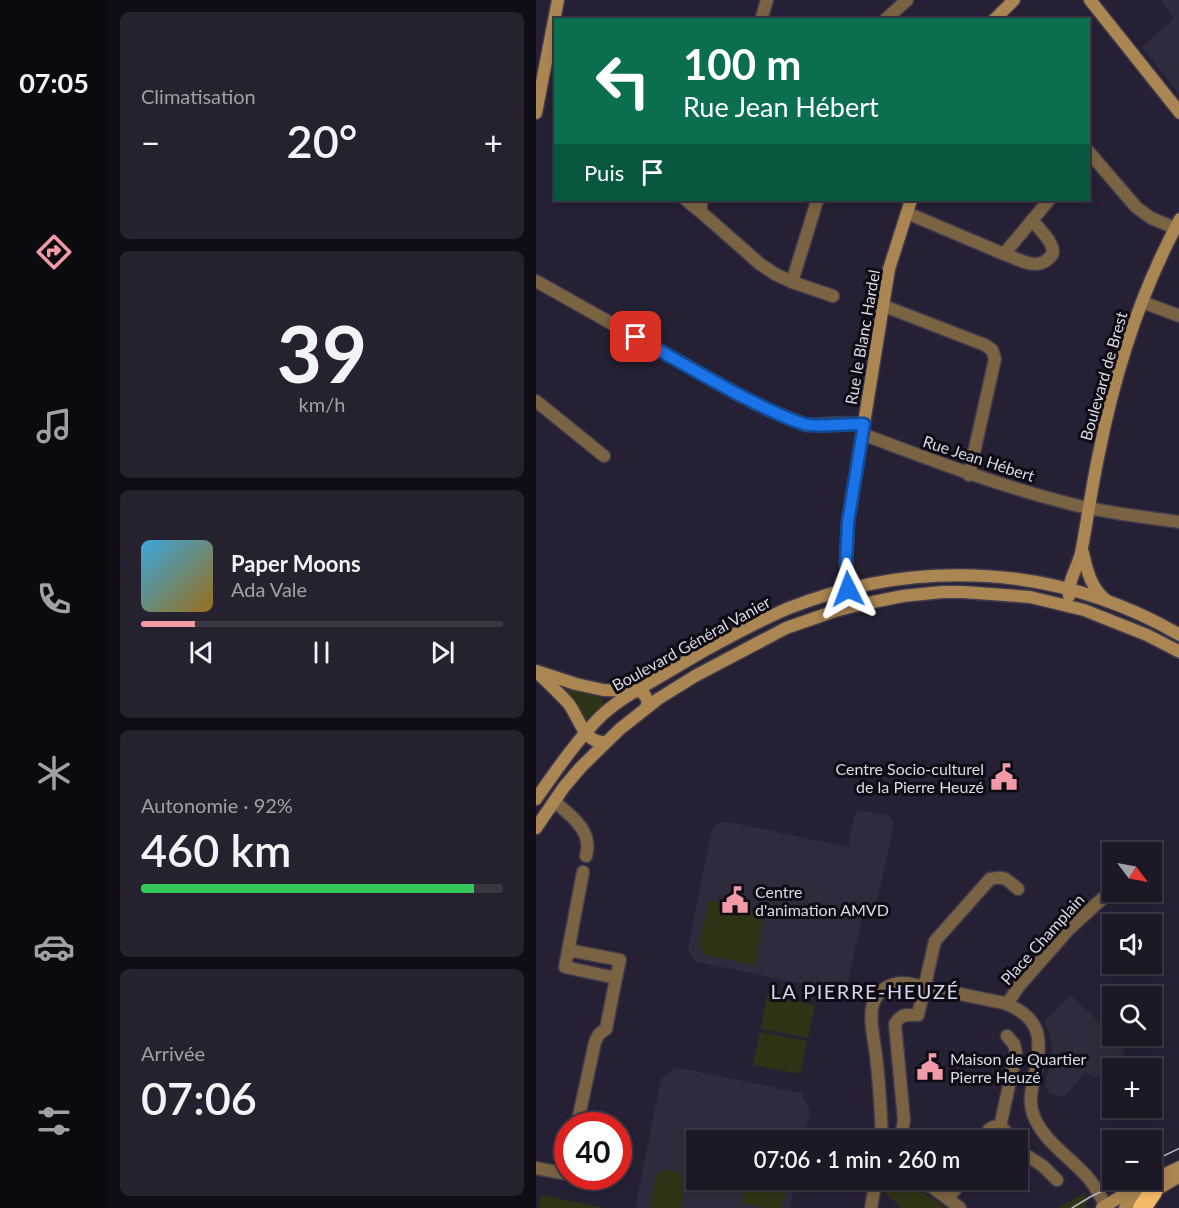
<!DOCTYPE html>
<html lang="fr">
<head>
<meta charset="utf-8">
<style>
  :root { --surface:#1c1826; --page:#25212e; --text:#f1f3f6; --muted:#a0a0a7; --line:#3a3743; --accent:#f39aa8 }
  body { margin:0; font-family:Lato,sans-serif; background:var(--page); color:var(--text); height:100vh; display:flex; flex-direction:column; font-size:22px; white-space:nowrap }
  * { box-sizing:border-box; margin:0 }
  p { font-size:20px; color:var(--muted) }
  .icon { flex:none; width:33px; height:33px; fill:none; stroke:currentColor; stroke-width:2; stroke-linecap:round; stroke-linejoin:round }
  .map { position:relative; flex:1; overflow:hidden }
  .sheet { display:flex; flex-direction:column; gap:12px; padding:12px; background:#0f0d15; width:428px }
  .sheet>* { flex:none }
  .guide { position:absolute; left:18px; top:18px; width:536px; height:183px; border-radius:0px; box-shadow:0 3px 9px #0003,0 0 0 2px var(--line); background:#0b6e4f; color:#fff; overflow:hidden }
  .needle { width:39px; rotate:122deg }
  .tools { position:absolute; left:566px; top:842px; display:grid; gap:12px }
  .tools a { display:grid; place-items:center; width:60px; height:60px; border-radius:0px; background:var(--surface); box-shadow:0 3px 9px #0003,0 0 0 2px var(--line); font-size:30px }
  .speed { position:absolute; left:18px; top:1112px; display:flex; gap:12px; font-size:30px; font-weight:700; text-align:center }
  .speed>* { display:grid; place-content:center; width:78px; height:78px; border-radius:50%; background:var(--surface); box-shadow:0 3px 9px #0003,0 0 0 2px var(--line); line-height:1 }
  .speed .limit { border:9px solid #d22; background:#fff; color:#111 }
  .pin { position:absolute; display:grid; place-items:center; width:51px; height:51px; color:#fff; margin:-26px; border-radius:12px; box-shadow:0 3px 9px #0006 }
  .me { position:absolute; width:66px; margin:-33px; rotate:357deg; stroke-linejoin:round; filter:drop-shadow(0 0 4px #0008) }
  .turn { display:flex; align-items:center; gap:21px; height:126px; padding:0 30px; font-size:27px }
  .turn .icon { width:78px; height:78px; stroke-width:2.5 }
  .turn b { display:block; font-size:42px; line-height:51px }
  .then { display:flex; align-items:center; height:57px; padding:0 30px; background:#0003; gap:12px; font-size:22px }
  .big { font-size:45px; font-weight:600; line-height:1.1 }
  .sheet .card { flex:1; display:flex; flex-direction:column; justify-content:center; gap:9px; min-width:0; padding:0 21px; border-radius:9px; background:var(--page) }
  .sheet .dial { align-items:center; gap:0 }
  .dial b { font-size:78px; line-height:1 }
  .song { display:flex; align-items:center; gap:18px }
  .cover { width:72px; height:72px; border-radius:9px; background:linear-gradient(135deg,hsl(200 70% 55%),hsl(40 70% 35%)) }
  .played { height:6px; border-radius:3px; background:linear-gradient(90deg,var(--accent) 15%,var(--line) 15%) }
  .keys { display:flex; justify-content:space-around; direction:ltr }
  .heat { display:flex; justify-content:space-between; align-items:center; font-size:33px; direction:ltr }
  .charge { height:9px; border-radius:4px; background:linear-gradient(90deg,#34c759 92%,var(--line) 0) }
  .trip { position:absolute; left:150px; top:1130px; width:342px; height:60px; border-radius:0px; background:var(--surface); box-shadow:0 3px 9px #0003,0 0 0 2px var(--line); font-weight:600; line-height:60px; text-align:center }
  main { display:flex; flex:1; min-height:0 }
  .tab-bar { display:flex; flex-direction:column; width:108px; justify-content:space-around; align-items:center; background:#0b0a0f; color:var(--muted) }
  .tab-bar .icon { width:42px; height:42px }
  .tab-bar .selected { color:var(--accent) }
  .tab-bar b { font-size:27px; color:var(--text) }
  .map>svg:first-child { display:block }
  .education { fill:#2e2c3c }
  .green { fill:#2e3315 }
  .lines { fill:none; stroke-linecap:round; stroke-linejoin:round }
  .street-casing { stroke:#3f3a4c; stroke-width:15 }
  .secondary-casing { stroke:#3f3a4c; stroke-width:15 }
  .highway-casing { stroke:#3f3a4c; stroke-width:21 }
  .street { stroke:#7a6343; stroke-width:12 }
  .secondary { stroke:#ac8652; stroke-width:12 }
  .highway { stroke:#f6bb65; stroke-width:18 }
  .tram { stroke:#bab7c5; stroke-width:1.5 }
  .route-casing { stroke:#114b97; stroke-width:15 }
  .route { stroke:#1a73e8; stroke-width:10 }
  .labels { text-anchor:middle; dominant-baseline:central; stroke-width:6; stroke-linejoin:round; paint-order:stroke }
  .street-label { font-size:16px; fill:#dcd9e6; stroke:#0d0b13 }
  .poi-label { font-size:16px; fill:#dcd9e6; stroke:#0d0b13; text-anchor:start }
  .quarter-label { font-size:20px; letter-spacing:1.5px; fill:#d8d2eb; stroke:#0d0b13 }
</style>
</head>
<body>
<main>
<nav class="tab-bar">
<b>07:05</b>
<svg class="icon selected" aria-label="directions" viewBox="0 0 24 24"><path d="M12 3l9 9-9 9-9-9zM9 14v-3h6M13 9l2 2-2 2"/></svg>
<svg class="icon" aria-label="music" viewBox="0 0 24 24"><path d="M9 18V5l10-2v13"/><circle cx="6" cy="18" r="3"/><circle cx="16" cy="16" r="3"/></svg>
<svg class="icon" aria-label="phone" viewBox="0 0 24 24"><path d="M5 4h4l2 5-3 2q2 4 5 5l2-3 5 2v4C11 20 4 13 5 4z"/></svg>
<svg class="icon" aria-label="climate" viewBox="0 0 24 24"><path d="M12 3v18M4 7l16 10M4 17L20 7"/></svg>
<svg class="icon" aria-label="car" viewBox="0 0 24 24"><path d="M5 17H2v-5l4-1 3-4h7l3 4 3 1v5h-3M9 17h6M6 11h13"/><circle cx="7" cy="17" r="2"/><circle cx="17" cy="17" r="2"/></svg>
<svg class="icon" aria-label="filters" viewBox="0 0 24 24"><path d="M4 7h16M4 17h16"/><circle cx="9" cy="7" r="2"/><circle cx="15" cy="17" r="2"/></svg>
</nav>
<section class="sheet">
<div class="card"><p>Climatisation</p>
<div class="heat"><a>−</a><b class="big">20°</b><a>+</a></div>
</div>
<div class="card dial"><b>39</b><p>km/h</p></div>
<div class="card">
<div class="song"><i class="cover"></i><div><b>Paper Moons</b><p>Ada Vale</p></div></div>
<div class="played"></div>
<div class="keys"><svg class="icon" aria-label="previous" viewBox="0 0 24 24"><path d="M18 5L8 12l10 7zM5 5v14"/></svg><svg class="icon" aria-label="pause" viewBox="0 0 24 24"><path d="M8 5v14M16 5v14"/></svg><svg class="icon" aria-label="next" viewBox="0 0 24 24"><path d="M6 5l10 7-10 7zM19 5v14"/></svg></div>
</div>
<div class="card"><p>Autonomie · 92%</p><b class="big">460 km</b><div class="charge"></div></div>
<div class="card"><p>Arrivée</p><b class="big">07:06</b></div>
</section>
<div class="map">
<svg width="644" height="1208" viewBox="0 0 644 1208">
  <rect width="100%" height="100%" fill="#252033"/>
  <g class="education">
    <polygon points="625,0 643,0 643,94 606,47 638,19"/>
    <polygon points="327,811 353,816 356,819 358,825 340,906 338,911 326,919 312,981 307,988 301,990 297,990 161,962 157,959 153,953 152,947 176,830 180,824 185,822 193,822 312,847 318,817 321,812"/>
    <polygon points="534,995 576,1033 576,1035 578,1035 586,1042 589,1049 587,1053 567,1076 558,1077 549,1072 530,1095 524,1096 513,1093 509,1086 516,1048 513,1031 508,1022"/>
    <polygon points="140,1067 265,1093 274,1110 268,1140 160,1140 160,1179 260,1179 254,1208 102,1208 100,1203 125,1079"/>
  </g>
  <g class="green">
    <polygon points="20,682 64,696 67,700 67,705 53,719 49,719 43,709"/>
    <polygon points="173,900 229,911 219,965 169,955 163,944"/>
    <polygon points="231,995 279,1005 272,1038 225,1029"/>
    <polygon points="224,1032 271,1041 264,1074 217,1065"/>
    <polygon points="128,1169 142,1172 150,1180 145,1208 114,1208 120,1175"/>
    <polygon points="210,1179 252,1179 246,1208 228,1208 205,1203"/>
    <path d="M351,1181C371,1181 394,1196 410,1208H364L361,1203L348,1192V1187Z"/>
    <polygon points="548,1193 552,1202 549,1204 550,1208 522,1208"/>
    <polygon points="5,1195 69,1208 2,1208"/>
  </g>
  <g class="lines">
    <defs>
      <g id="street">
        <polyline points="225,20 231,0"/>
        <polyline points="349,20 371,0"/>
        <polyline points="552,151 600,207 615,218 639,228"/>
        <polyline points="150,200 165,212"/>
        <polyline points="165,200 165,212 224,264 239,274 256,282 297,296"/>
        <polyline points="371,213 468,254 513,200"/>
        <path d="M468,254C481,258 500,271 512,259C516,256 518,252 516,247C513,237 502,228 496,220"/>
        <polyline points="0,281 201,394 233,410 270,425 312,423 328,424"/>
        <polyline points="256,282 281,201 280,200"/>
        <polyline points="606,302 644,316"/>
        <polyline points="348,306 449,345 456,350 459,359 433,475"/>
        <polyline points="0,401 68,456"/>
        <path d="M326,434C395,460 463,486 535,504C570,513 607,517 644,522"/>
        <path d="M18,801C30,812 49,825 51,842C52,846 51,852 50,856"/>
        <polyline points="32,950 84,960 80,978"/>
        <polyline points="471,1004 483,986 533,929 567,898"/>
        <polyline points="41,1125 59,1042 63,1034 70,1029 80,978 29,967 47,872"/>
        <polyline points="464,1127 480,1053 478,1044 471,1036"/>
        <path d="M365,1137L368,1120L359,1024C366,1013 370,1015 382,1015L399,941L454,879C469,875 471,880 482,889"/>
        <path d="M346,1140C345,1115 344,1090 341,1065C340,1047 332,1020 337,1004C342,989 356,982 370,983L468,1003C508,1018 506,1042 498,1078C496,1089 493,1099 496,1110C502,1138 537,1159 554,1180C561,1189 566,1199 571,1208"/>
        <path d="M448,1140C451,1122 470,1122 473,1140"/>
        <polyline points="482,1150 507,1166 521,1180"/>
        <polyline points="0,1168 31,1174 32,1172"/>
        <polyline points="377,1179 396,1187 424,1208"/>
        <polyline points="412,1198 428,1179"/>
        <polyline points="335,1208 340,1179"/>
      </g>
      <g id="secondary">
        <polyline points="554,0 644,113"/>
        <polyline points="458,20 478,0"/>
        <polyline points="0,113 22,0"/>
        <path d="M547,553C551,571 555,588 570,600"/>
        <polyline points="312,589 310,562 312,522 353,269 375,200"/>
        <path d="M533,596C531,580 544,565 546,548C552,516 556,485 563,453C579,372 605,291 644,219"/>
        <polyline points="0,671 40,684 67,690 103,691 108,694 112,701 110,708"/>
        <path d="M1,672C11,682 22,692 32,703C43,716 47,744 70,742"/>
        <path d="M0,799C19,772 41,740 64,717C78,703 96,693 113,683C130,673 147,663 164,653C193,637 222,621 253,608C382,557 523,565 644,635"/>
        <polyline points="0,828 28,787 45,767 84,729 122,699 159,676 250,628 299,611 322,605 367,596 406,592 427,592 494,597 548,610 611,635 644,652"/>
        <polyline points="566,1208 594,1191 644,1167"/>
        <polyline points="589,1208 644,1176"/>
      </g>
      <polyline id="highway" points="606,1208 617,1192"/>
    </defs>
    <use href="#street" class="street-casing"/>
    <use href="#secondary" class="secondary-casing"/>
    <use href="#highway" class="highway-casing"/>
    <use href="#street" class="street"/>
    <use href="#secondary" class="secondary"/>
    <use href="#highway" class="highway"/>
    <g class="tram">
      <polyline points="615,1162 644,1148"/>
      <polyline points="536,1208 554,1197 591,1179"/>
    </g>
  </g>
  <g class="lines">
    <defs>
      <path id="route" d="M100,337C139,359 177,382 217,402C233,410 251,419 268,424C282,428 311,423 328,424L312,522L310,562L312,589"/>
    </defs>
    <use href="#route" class="route-casing"/>
    <use href="#route" class="route"/>
  </g>
  <defs>
    <symbol id="civic-bare" viewBox="-9 -9 18 18"><path d="M-.6-6.5H3V-4.5H.6V-3L4-1V1h2V6H-6V1h2V-1L-.6-3ZM-1.2 2.5V6h2.4V2.5Z" fill="#f39aa8" stroke="#0d0b13" stroke-width="2.5" paint-order="stroke"/></symbol>
  </defs>
  <g fill-rule="evenodd">
    <use href="#civic-bare" x="449" y="758" width="38" height="38"/>
    <use href="#civic-bare" x="180" y="881" width="38" height="38"/>
    <use href="#civic-bare" x="375" y="1048" width="38" height="38"/>
  </g>
  <g class="labels">
    <g class="street-label">
      <text transform="translate(326 337) rotate(-80)">Rue le Blanc Hardel</text>
      <text transform="translate(567 376) rotate(-74)">Boulevard de Brest</text>
      <text transform="translate(443 458) rotate(18)">Rue Jean Hébert</text>
      <text transform="translate(155 643) rotate(-29)">Boulevard Général Vanier</text>
      <text transform="translate(506 939) rotate(-48)">Place Champlain</text>
    </g>
    <g class="poi-label">
      <text x="448" y="768" text-anchor="end">Centre Socio-culturel<tspan x="448" dy="18">de la Pierre Heuzé</tspan></text>
      <text x="219" y="891">Centre<tspan x="219" dy="18">d'animation AMVD</tspan></text>
      <text x="414" y="1058">Maison de Quartier<tspan x="414" dy="18">Pierre Heuzé</tspan></text>
    </g>
    <g class="quarter-label">
      <text x="329" y="991">LA PIERRE-HEUZÉ</text>
    </g>
  </g>
</svg>
<div class="tools">
<a><svg class="needle" viewBox="-14 -14 28 28"><path d="M0-13l5 13h-10z" fill="#e53935"/><path d="M0 13l5-13h-10z" fill="#a0a0a7"/></svg></a>
<a><svg class="icon" aria-label="sound" viewBox="0 0 24 24"><path d="M4 9h4l5-4v14l-5-4H4zM17 9q2 3 0 6"/></svg></a>
<a><svg class="icon" aria-label="search" viewBox="0 0 24 24"><circle cx="10" cy="10" r="6"/><path d="M15 15l6 6"/></svg></a>
<a>+</a>
<a>−</a>
</div>
<div class="speed"><div class="limit">40</div></div>
<div class="pin" style="left:100px;top:337px;background:#d93025"><svg class="icon" aria-label="arrive" viewBox="0 0 24 24"><path d="M6 21V4h12l-3 4 3 4H6"/></svg></div>
<svg class="me" style="left:312px;top:589px" viewBox="-20 -20 40 40"><path d="M0-17L14 15 0 8-14 15z" fill="#1a73e8" stroke="#fff" stroke-width="4"/></svg>
<div class="trip">07:06 · 1 min · 260 m</div>
<div class="guide">
<div class="turn"><svg class="icon" aria-label="left" viewBox="0 0 24 24"><path d="M17 20v-9H6M10 6l-5 5 5 5"/></svg><div><b>100 m</b>Rue Jean Hébert</div></div>
<div class="then">Puis<svg class="icon" aria-label="arrive" viewBox="0 0 24 24"><path d="M6 21V4h12l-3 4 3 4H6"/></svg></div>
</div>
</div>
</main>
</body>
</html>
